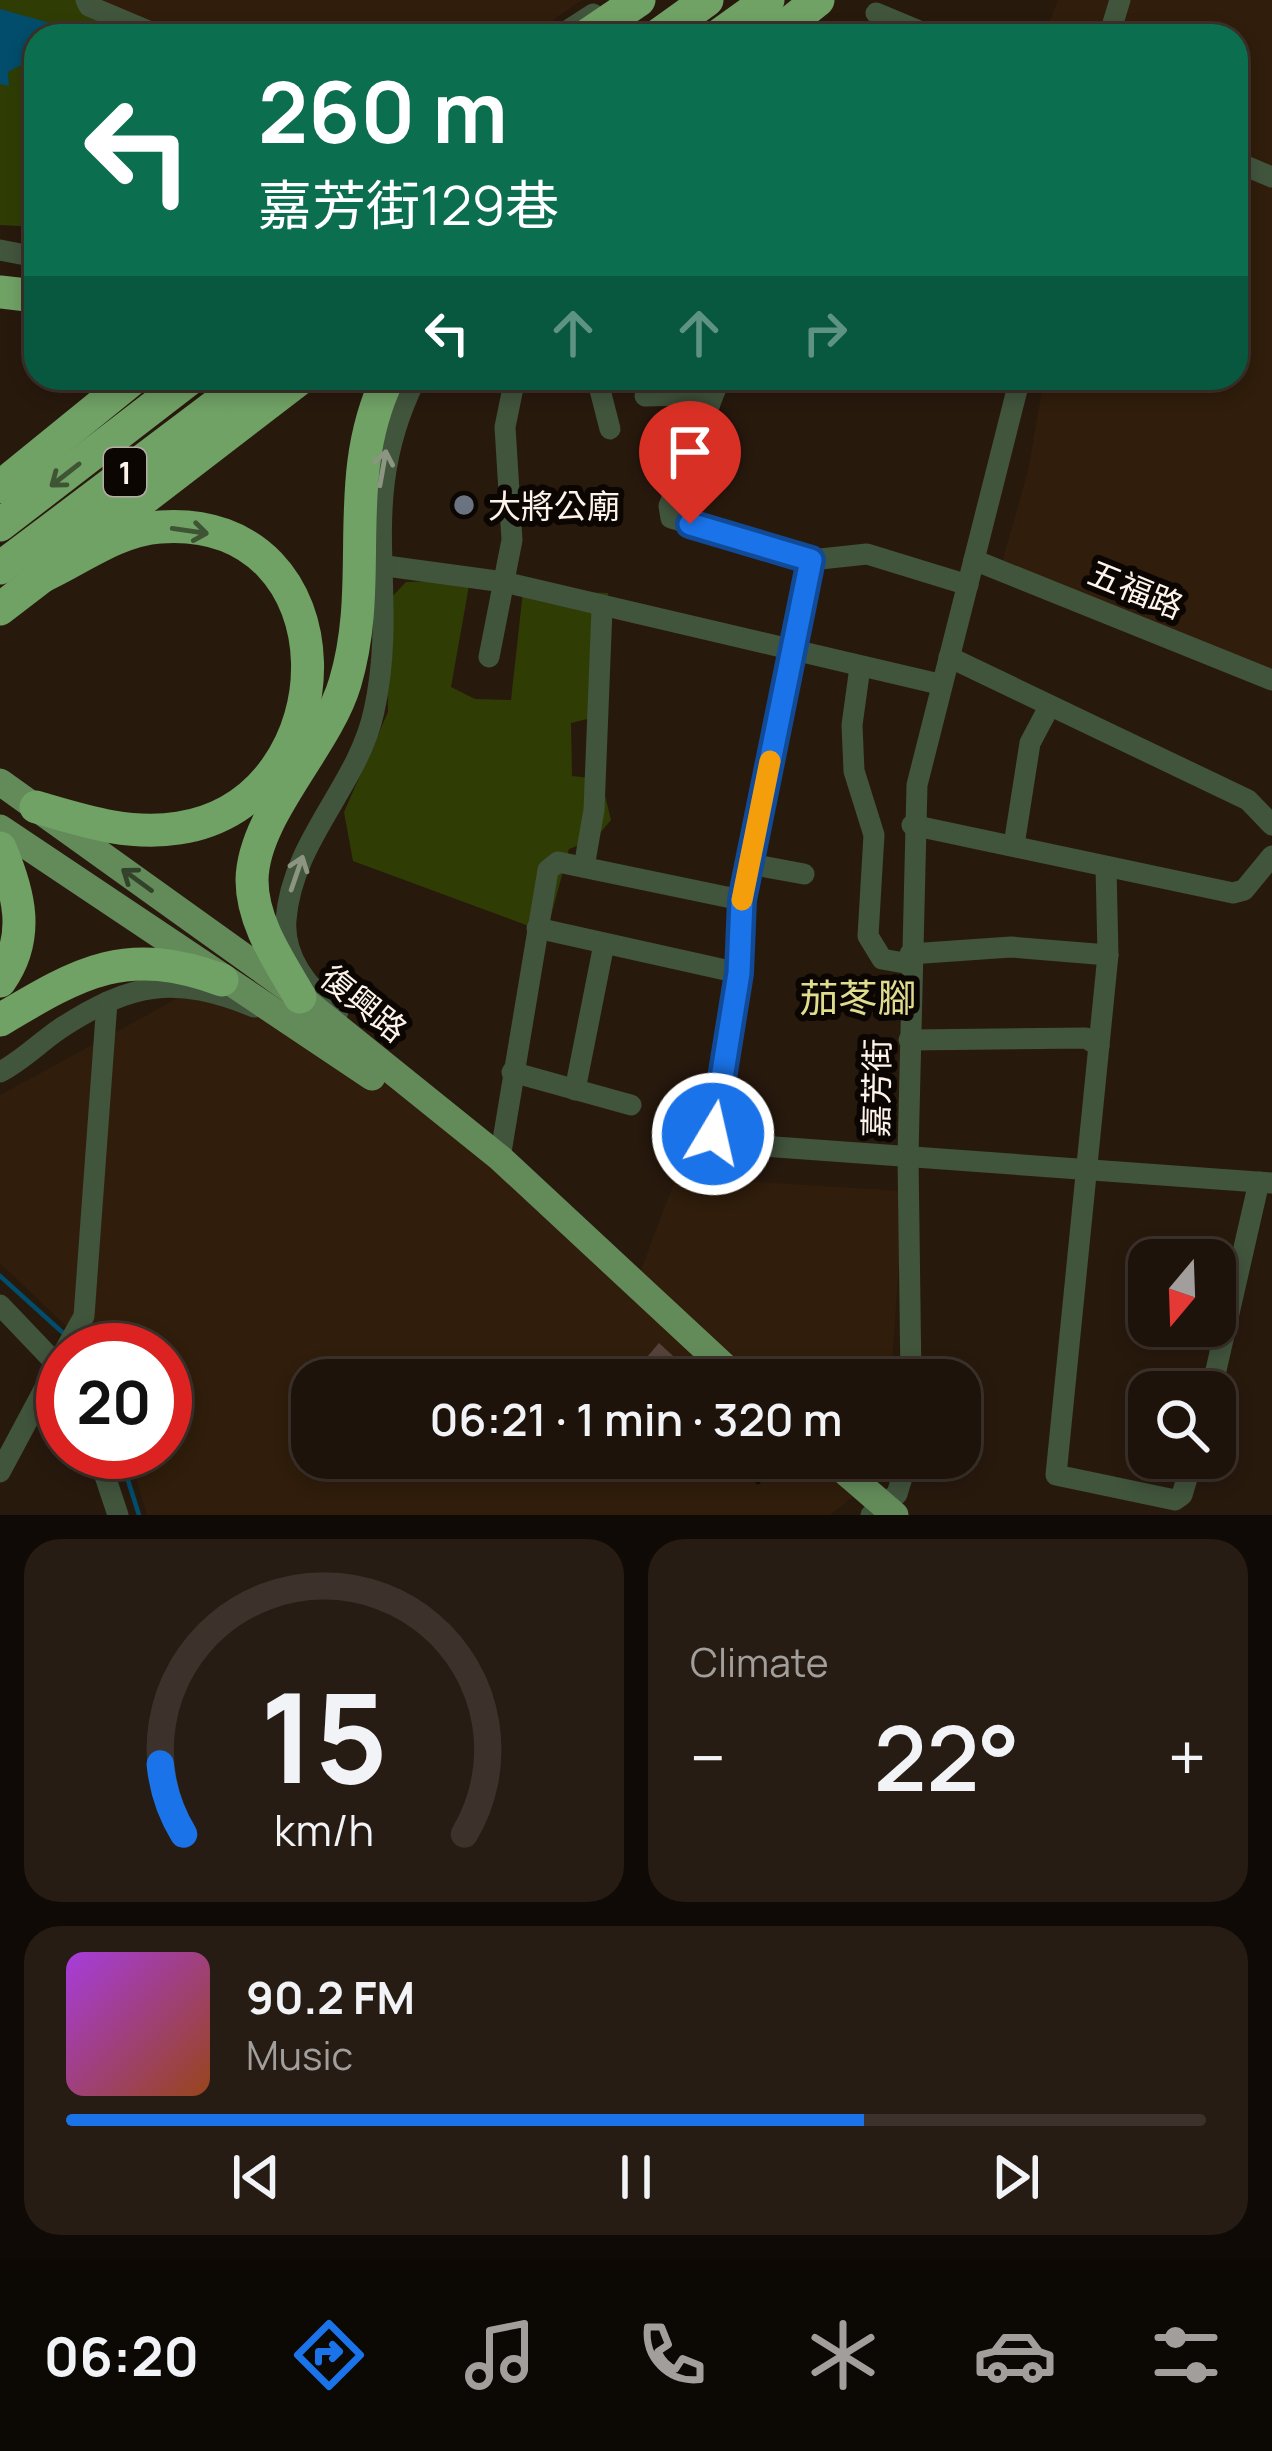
<!DOCTYPE html>
<html lang="en">
<head>
<meta charset="utf-8">
<style>
  :root { --surface:#1e130a; --page:#261c13; --text:#f1f3f6; --muted:#a19e9c; --line:#3c322b; --accent:#1a73e8 }
  body { margin:0; font-family:Manrope,"Noto Sans TC",sans-serif; background:var(--page); color:var(--text); height:100vh; display:flex; flex-direction:column; font-size:45px; white-space:nowrap }
  * { box-sizing:border-box; margin:0 }
  p { font-size:39px; color:var(--muted) }
  .icon { flex:none; width:66px; height:66px; fill:none; stroke:currentColor; stroke-width:2; stroke-linecap:round; stroke-linejoin:round }
  .map { position:relative; height:1515px; overflow:hidden }
  .panel { display:flex; flex-direction:column; gap:24px; padding:24px; background:#100a06; flex:1 }
  .panel>* { flex:none }
  .hud { position:absolute; left:24px; top:24px; width:1224px; height:366px; border-radius:36px; box-shadow:0 6px 18px #0003,0 0 0 3px var(--line); background:#0b6e4f; color:#fff; overflow:hidden }
  .needle { width:78px; rotate:199deg }
  .controls { position:absolute; left:1128px; top:1239px; display:grid; gap:24px }
  .controls a { display:grid; place-items:center; width:108px; height:108px; border-radius:24px; background:var(--surface); box-shadow:0 6px 18px #0003,0 0 0 3px var(--line); font-size:60px }
  .speed { position:absolute; left:36px; top:1323px; display:flex; gap:24px; font-size:60px; font-weight:700; text-align:center }
  .speed>* { display:grid; place-content:center; width:156px; height:156px; border-radius:50%; background:var(--surface); box-shadow:0 6px 18px #0003,0 0 0 3px var(--line); line-height:1 }
  .speed .limit { border:18px solid #d22; background:#fff; color:#111 }
  .pin { position:absolute; display:grid; place-items:center; width:102px; height:102px; color:#fff; margin:-123px -51px; border-radius:50% 50% 50% 0; rotate:-45deg; box-shadow:0 0 12px #0007 }
  .pin .icon { rotate:45deg }
  .me { position:absolute; width:132px; margin:-66px; rotate:9deg; stroke-linejoin:round; filter:drop-shadow(0 0 9px #0008) }
  .turn { display:flex; align-items:center; gap:42px; height:252px; padding:0 36px; font-size:54px }
  .turn .icon { width:156px; height:156px; stroke-width:2.5 }
  .turn b { display:block; font-size:84px; line-height:102px }
  .lanes { display:flex; align-items:center; height:114px; padding:0 36px; background:#0003; justify-content:center; gap:60px; direction:ltr }
  .lanes .off { opacity:.35 }
  .big { font-size:90px; font-weight:600; line-height:1.1 }
  .panel .tile { flex:1; display:flex; flex-direction:column; justify-content:center; gap:18px; min-width:0; padding:0 42px; border-radius:36px; background:var(--page) }
  .panel .dial { align-items:center; gap:0 }
  .dial svg { height:312px; overflow:visible; fill:none; stroke:var(--line); stroke-width:7; stroke-linecap:round; text-anchor:middle }
  .dial text { fill:var(--text); stroke:none }
  .song { display:flex; align-items:center; gap:36px }
  .cover { width:144px; height:144px; border-radius:18px; background:linear-gradient(135deg,hsl(280 70% 55%),hsl(20 70% 35%)) }
  .played { height:12px; border-radius:6px; background:linear-gradient(90deg,var(--accent) 70%,var(--line) 70%) }
  .keys { display:flex; justify-content:space-around; direction:ltr }
  .heat { display:flex; justify-content:space-between; align-items:center; font-size:66px; direction:ltr }
  .panel .tiles { flex:1; display:grid; gap:24px; grid-template-columns:1fr 1fr }
  .tile:last-child { grid-column:span 2 }
  .trip { position:absolute; left:291px; top:1359px; width:690px; height:120px; border-radius:36px; background:var(--surface); box-shadow:0 6px 18px #0003,0 0 0 3px var(--line); font-weight:600; line-height:120px; text-align:center }
  .menu { display:flex; height:192px; justify-content:space-around; align-items:center; background:#0c0804; color:var(--muted) }
  .menu .icon { width:84px; height:84px }
  .menu .on { color:var(--accent) }
  .menu b { font-size:54px; color:var(--text) }
  .map>svg:first-child { display:block }
  .built { fill:#301d0b }
  .green { fill:#2f3d05 }
  .water { fill:#014d6b }
  .lines { fill:none; stroke-linecap:round; stroke-linejoin:round }
  .stream { stroke:#014d6b; stroke-width:4.5 }
  .building { fill:#57433a; filter:url(#shadow) }
  .minor { stroke:#41543c; stroke-width:21 }
  .major { stroke:#638b5a; stroke-width:27 }
  .highway { stroke:#70a165; stroke-width:33 }
  .oneway { stroke:#8c9482 }
  .oneway2 { stroke:#3e5434 }
  .oneway3 { stroke:#33422a }
  .route-casing { stroke:#114b97; stroke-width:30 }
  .route { stroke:#1a73e8; stroke-width:21 }
  .slow { stroke:#f59e0b; stroke-width:21 }
  .worship-dot { fill:#6b7280; stroke:#0c0603; stroke-width:4.5 }
  .labels { text-anchor:middle; dominant-baseline:central; stroke-width:12; stroke-linejoin:round; paint-order:stroke }
  .shield { fill:#0c0603; stroke:#b5aca5; stroke-width:3 }
  .shield-label { font-size:30px; font-weight:bold; fill:#fdf3ea }
  .poi-label { font-size:33px; fill:#fdf3ea; stroke:#0c0603; text-anchor:start }
  .street-label { font-size:33px; fill:#fdf3ea; stroke:#0c0603 }
  .quarter-label { font-size:39px; fill:#dfdc8d; stroke:#0c0603 }
</style>
</head>
<body>
<div class="map">
<svg width="1272" height="1515" viewBox="0 0 1272 1515">
  <defs>
    <filter id="shadow"><feDropShadow dx="7" dy="7" stdDeviation="0" flood-color="#0009"/></filter>
  </defs>
  <rect width="100%" height="100%" fill="#28190d"/>
  <g class="built">
    <polygon points="93,0 582,0 530,36 100,36"/>
    <polygon points="1058,0 1272,0 1272,682 1001,566 1028,470 1044,378 1236,378 1236,36 1044,36"/>
    <polygon points="233,968 376,1068 637,1280 680,1167 741,1181 904,1191 891,1380 312,1380 312,1458 885,1458 884,1473 830,1515 147,1515 128,1452 165,1452 165,1350 91,1350 0,1263 0,1095"/>
  </g>
  <g class="green">
    <polygon points="0,0 93,0 100,31 100,36 36,36 36,227 0,225"/>
    <polygon points="470,580 451,687 475,699 511,700 523,591 608,593 608,714 571,723 572,776 601,779 611,820 595,839 569,849 548,927 526,925 353,861 344,812 388,712 386,603 406,582"/>
  </g>
  <polygon class="water" points="0,9 64,27 60,36 36,36 36,70 23,64 8,72 9,86 0,84"/>
  <g class="lines">
    <g class="stream">
      <polyline points="0,1276 62,1332"/>
      <polyline points="119,1452 139,1515"/>
    </g>
  </g>
  <g class="building">
    <polygon points="659,1343 695,1376 692,1380 657,1380 641,1364"/>
    <polygon points="729,1458 771,1458 751,1478"/>
  </g>
  <g class="lines">
    <g class="minor">
      <polyline points="86,0 89,6 160,36"/>
      <polyline points="876,13 931,36"/>
      <polyline points="559,36 593,14"/>
      <polyline points="1109,36 1120,0"/>
      <polyline points="1236,162 1272,177"/>
      <polyline points="0,250 36,257"/>
      <polyline points="597,378 610,429"/>
      <polyline points="720,378 669,506 671,518 811,560 867,554 968,585"/>
      <polyline points="645,396 689,395 710,404"/>
      <polyline points="811,560 741,900 739,973 713,1134 734,1144 1272,1183"/>
      <polyline points="974,560 1272,680"/>
      <polyline points="379,565 504,582 939,684"/>
      <polyline points="489,657 512,540 505,427 515,378"/>
      <polyline points="949,657 1248,800 1272,825"/>
      <polyline points="860,667 852,725 854,771 874,835 868,936 882,959 910,964"/>
      <polyline points="912,825 1233,893 1244,890 1272,856"/>
      <polyline points="1014,845 1030,743 1048,709"/>
      <polyline points="750,864 804,874"/>
      <polyline points="584,867 594,810 602,609"/>
      <polyline points="1106,867 1108,955 1056,1475 1175,1500 1182,1495 1193,1458"/>
      <polyline points="537,928 739,973"/>
      <polyline points="910,954 1011,947 1108,955"/>
      <path d="M338,1012C309,989 283,959 286,920C292,840 358,786 374,711C401,589 353,504 416,378"/>
      <polyline points="909,1040 1086,1038 1099,1046"/>
      <path d="M0,1072C22,1061 40,1042 61,1028C132,982 175,975 254,1007"/>
      <polyline points="512,1072 631,1105"/>
      <polyline points="575,1090 604,944"/>
      <polyline points="500,1158 548,870 558,862 741,900"/>
      <polyline points="0,1305 63,1371"/>
      <polyline points="65,1350 84,1316 107,1002"/>
      <polyline points="911,1380 908,1155 917,785 1020,378"/>
      <polyline points="1211,1392 1259,1182"/>
      <polyline points="97,1452 118,1515"/>
      <polyline points="0,1472 63,1354"/>
      <polyline points="871,1515 897,1494 908,1458"/>
    </g>
    <g class="major">
      <polyline points="0,782 300,997 500,1158 739,1380"/>
      <polyline points="0,828 372,1077"/>
      <polyline points="829,1458 895,1515"/>
    </g>
    <g class="highway">
      <polyline points="586,36 639,0"/>
      <polyline points="657,36 707,0"/>
      <polyline points="718,36 768,0"/>
      <polyline points="773,36 818,0"/>
      <polyline points="0,292 36,296"/>
      <polyline points="0,487 134,378"/>
      <polyline points="0,525 191,378"/>
      <polyline points="0,568 252,378"/>
      <polyline points="0,609 301,378"/>
      <path d="M36,807C84,821 129,836 179,828C352,801 355,513 160,527C117,530 80,559 43,576"/>
      <path d="M0,848C19,893 31,937 0,981"/>
      <path d="M300,997C280,962 252,923 252,880C253,815 326,747 345,683C376,580 339,480 388,378"/>
      <path d="M0,1020C82,971 127,945 222,980"/>
    </g>
  </g>
  <defs><path id="oneway-shaft" d="M-6 0H5M1.5-3L5.5 0L1.5 3" fill="none" stroke-width="1.6" stroke-linecap="round" stroke-linejoin="round" transform="scale(3)"/></defs>
  <g class="oneway">
    <use href="#oneway-shaft" transform="translate(383 468) rotate(-80)"/>
    <use href="#oneway-shaft" transform="translate(297 873) rotate(-71)"/>
  </g>
  <g class="oneway2">
    <use href="#oneway-shaft" transform="translate(65 475) rotate(142)"/>
    <use href="#oneway-shaft" transform="translate(190 531) rotate(8)"/>
  </g>
  <use class="oneway3" href="#oneway-shaft" transform="translate(137 880) rotate(-144)"/>
  <g class="lines">
    <defs>
      <polyline id="route" points="690,524 811,560 742,900 739,973 713,1134"/>
    </defs>
    <use href="#route" class="route-casing"/>
    <use href="#route" class="route"/>
    <polyline class="slow" points="742,900 770,761"/>
  </g>
  <circle class="worship-dot" cx="464" cy="505" r="12"/>
  <g class="labels">
    <rect class="shield" x="104" y="448" width="42" height="48" rx="9"/>
    <g class="shield-label">
      <text x="125" y="472">1</text>
    </g>
    <g class="poi-label">
      <text x="488" y="505">大將公廟</text>
    </g>
    <g class="street-label">
      <text transform="translate(1136 589) rotate(22)">五福路</text>
      <text transform="translate(364 1003) rotate(39)">復興路</text>
      <text transform="translate(876 1088) rotate(-89)">嘉芳街</text>
    </g>
    <g class="quarter-label">
      <text x="858" y="997">茄苳腳</text>
    </g>
  </g>
</svg>
<div class="controls">
<a><svg class="needle" viewBox="-14 -14 28 28"><path d="M0-13l5 13h-10z" fill="#e53935"/><path d="M0 13l5-13h-10z" fill="#a19e9c"/></svg></a>
<a><svg class="icon" aria-label="search" viewBox="0 0 24 24"><circle cx="10" cy="10" r="6"/><path d="M15 15l6 6"/></svg></a>
</div>
<div class="speed"><div class="limit">20</div></div>
<div class="pin" style="left:690px;top:524px;background:#d93025"><svg class="icon" aria-label="arrive" viewBox="0 0 24 24"><path d="M6 21V4h12l-3 4 3 4H6"/></svg></div>
<svg class="me" style="left:713px;top:1134px" viewBox="-20 -20 40 40"><circle r="17" fill="#1a73e8" stroke="#fff" stroke-width="3"/><path d="M0-11L8 9 0 5-8 9z" fill="#fff"/></svg>
<div class="trip">06:21 · 1 min · 320 m</div>
<div class="hud">
<div class="turn"><svg class="icon" aria-label="left" viewBox="0 0 24 24"><path d="M17 20v-9H6M10 6l-5 5 5 5"/></svg><div><b>260 m</b>嘉芳街129巷</div></div>
<div class="lanes"><svg class="icon" aria-label="left" viewBox="0 0 24 24"><path d="M17 20v-9H6M10 6l-5 5 5 5"/></svg><svg class="icon off" aria-label="ahead" viewBox="0 0 24 24"><path d="M12 20V5M6 11l6-6 6 6"/></svg><svg class="icon off" aria-label="ahead" viewBox="0 0 24 24"><path d="M12 20V5M6 11l6-6 6 6"/></svg><svg class="icon off" aria-label="right" viewBox="0 0 24 24"><path d="M7 20v-9h11M14 6l5 5-5 5"/></svg></div>
</div>
</div>
<section class="panel">
<div class="tiles">
<div class="tile dial"><svg viewBox="0 0 100 80">
<path d="M14 69A42 42 0 1 1 86 69"/>
<path d="M14 69A42 42 0 0 1 8 51" stroke="#1a73e8"/>
<text x="50" y="56" font-size="32" font-weight="700">15</text>
<text x="50" y="72" font-size="11">km/h</text>
</svg></div>
<div class="tile"><p>Climate</p>
<div class="heat"><a>−</a><b class="big">22°</b><a>+</a></div>
</div>
<div class="tile">
<div class="song"><i class="cover"></i><div><b>90.2 FM</b><p>Music</p></div></div>
<div class="played"></div>
<div class="keys"><svg class="icon" aria-label="previous" viewBox="0 0 24 24"><path d="M18 5L8 12l10 7zM5 5v14"/></svg><svg class="icon" aria-label="pause" viewBox="0 0 24 24"><path d="M8 5v14M16 5v14"/></svg><svg class="icon" aria-label="next" viewBox="0 0 24 24"><path d="M6 5l10 7-10 7zM19 5v14"/></svg></div>
</div>
</div>
</section>
<nav class="menu">
<b>06:20</b>
<svg class="icon on" aria-label="directions" viewBox="0 0 24 24"><path d="M12 3l9 9-9 9-9-9zM9 14v-3h6M13 9l2 2-2 2"/></svg>
<svg class="icon" aria-label="music" viewBox="0 0 24 24"><path d="M9 18V5l10-2v13"/><circle cx="6" cy="18" r="3"/><circle cx="16" cy="16" r="3"/></svg>
<svg class="icon" aria-label="phone" viewBox="0 0 24 24"><path d="M5 4h4l2 5-3 2q2 4 5 5l2-3 5 2v4C11 20 4 13 5 4z"/></svg>
<svg class="icon" aria-label="climate" viewBox="0 0 24 24"><path d="M12 3v18M4 7l16 10M4 17L20 7"/></svg>
<svg class="icon" aria-label="car" viewBox="0 0 24 24"><path d="M5 17H2v-5l4-1 3-4h7l3 4 3 1v5h-3M9 17h6M6 11h13"/><circle cx="7" cy="17" r="2"/><circle cx="17" cy="17" r="2"/></svg>
<svg class="icon" aria-label="filters" viewBox="0 0 24 24"><path d="M4 7h16M4 17h16"/><circle cx="9" cy="7" r="2"/><circle cx="15" cy="17" r="2"/></svg>
</nav>
</body>
</html>
